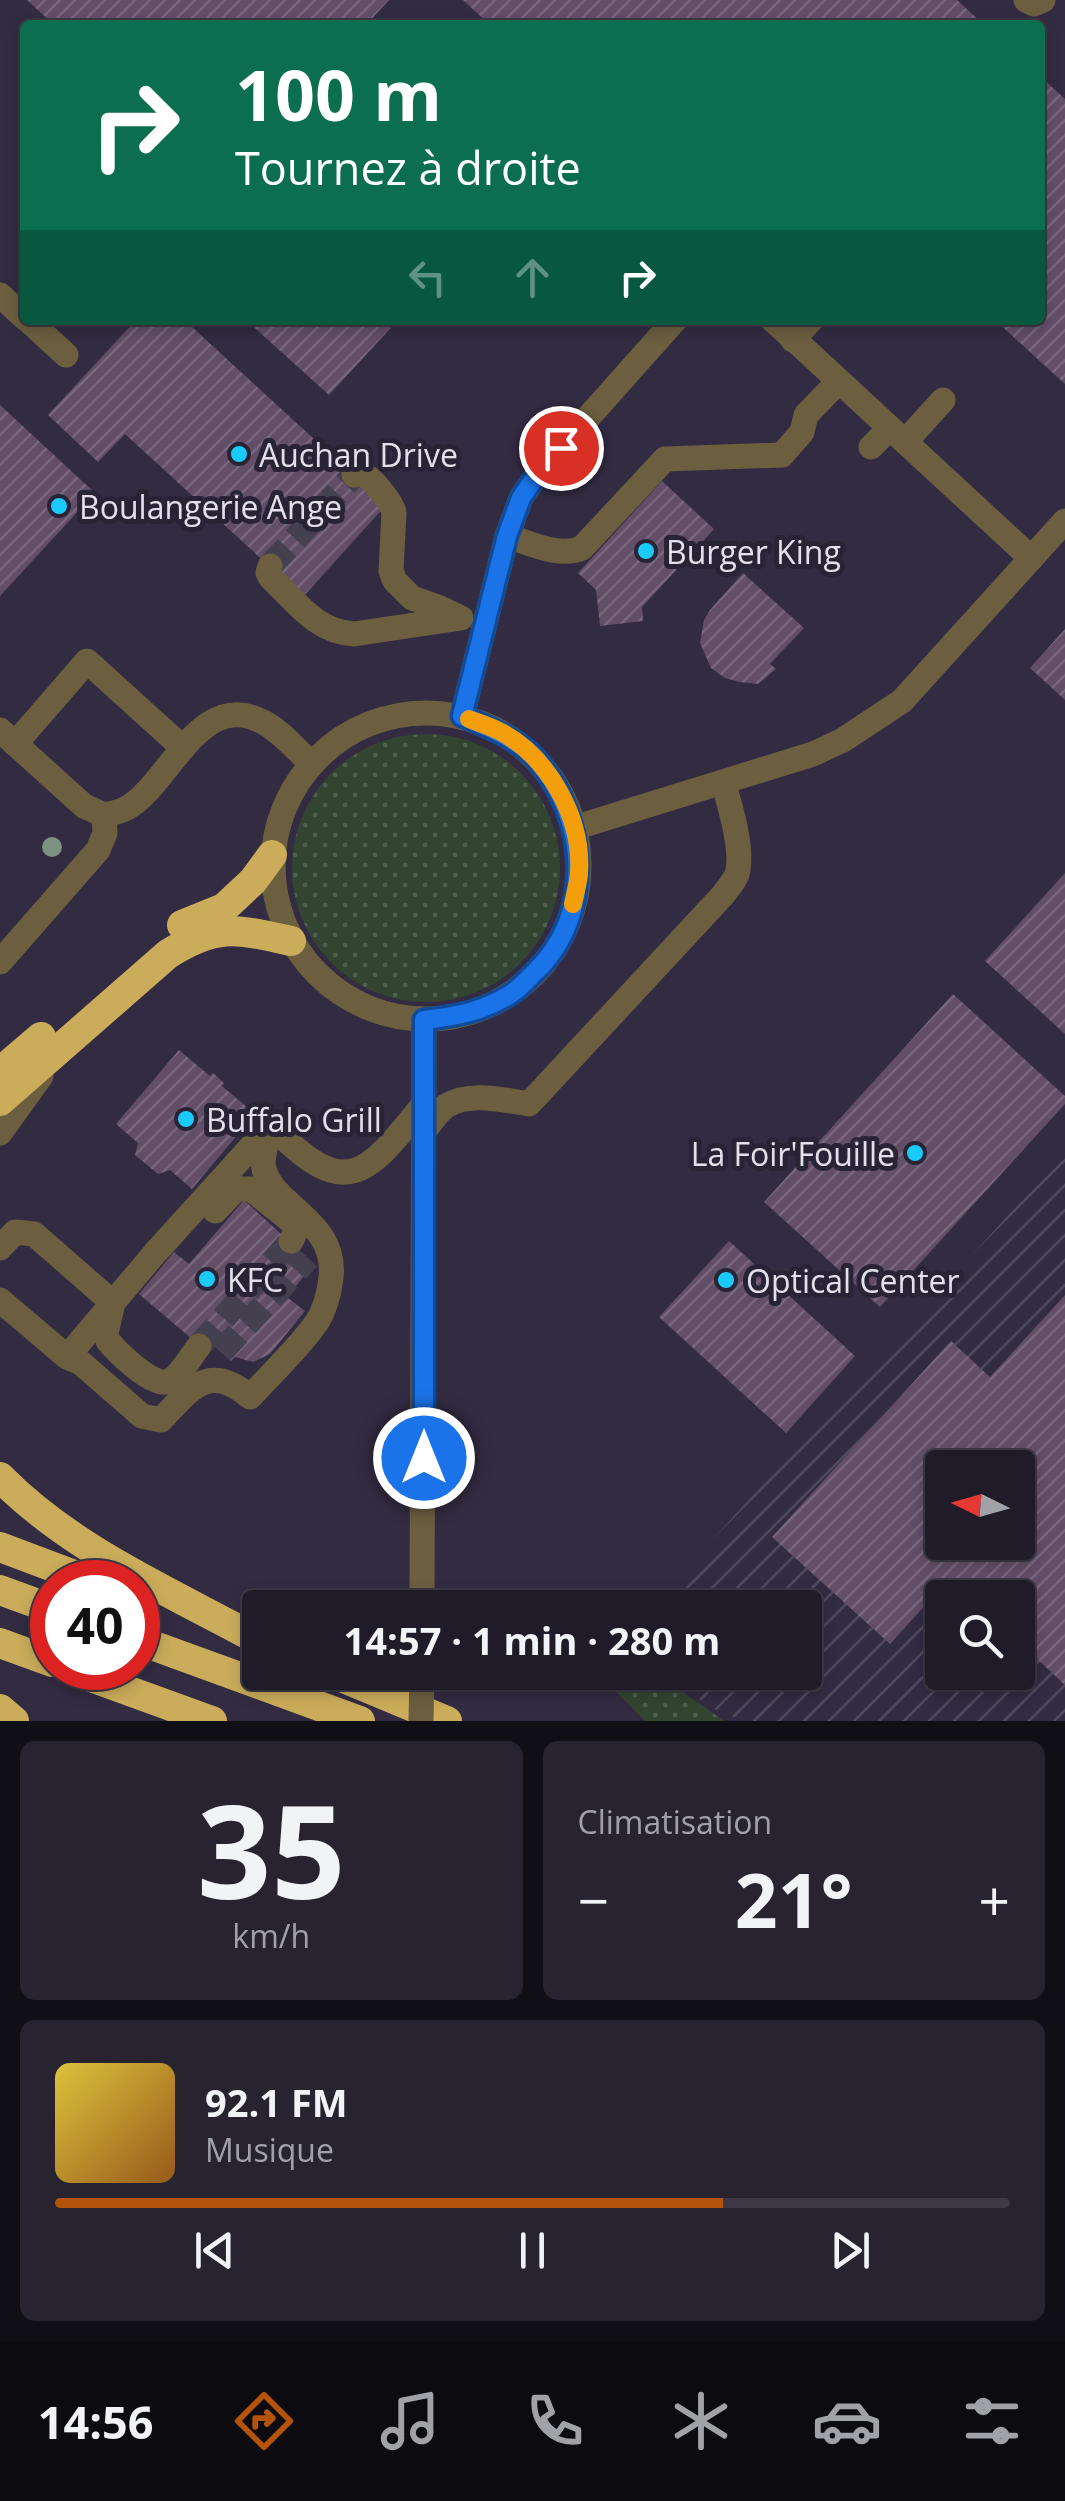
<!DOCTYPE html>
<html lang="fr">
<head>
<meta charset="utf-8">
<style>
  :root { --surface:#1f1b28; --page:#272430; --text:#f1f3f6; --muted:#a1a1a8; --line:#3c3945; --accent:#b45309 }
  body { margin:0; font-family:"Open Sans",sans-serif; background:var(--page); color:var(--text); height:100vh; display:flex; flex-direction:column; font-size:38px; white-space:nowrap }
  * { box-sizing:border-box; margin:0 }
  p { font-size:32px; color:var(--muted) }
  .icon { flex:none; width:55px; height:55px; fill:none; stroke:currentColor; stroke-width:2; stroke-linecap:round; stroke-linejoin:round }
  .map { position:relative; height:1721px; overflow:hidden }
  .sheet { display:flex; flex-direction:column; gap:20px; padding:20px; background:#110f16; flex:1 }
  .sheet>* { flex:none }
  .hud { position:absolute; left:20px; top:20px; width:1025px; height:305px; border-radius:10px; box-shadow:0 5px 15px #0003,0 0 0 2px var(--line); background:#0b6e4f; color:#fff; overflow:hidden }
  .needle { width:65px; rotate:275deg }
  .tools { position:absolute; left:925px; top:1450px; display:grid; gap:20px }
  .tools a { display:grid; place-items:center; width:110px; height:110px; border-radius:10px; background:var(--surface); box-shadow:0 5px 15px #0003,0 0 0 2px var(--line); font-size:50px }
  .speed { position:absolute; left:30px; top:1560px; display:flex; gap:20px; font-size:50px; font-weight:700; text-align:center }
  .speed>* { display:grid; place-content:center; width:130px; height:130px; border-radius:50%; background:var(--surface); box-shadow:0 5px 15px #0003,0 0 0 2px var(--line); line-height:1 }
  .speed .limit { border:15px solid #d22; background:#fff; color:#111 }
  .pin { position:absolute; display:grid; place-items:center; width:85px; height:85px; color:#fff; margin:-42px; border:5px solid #fff; border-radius:50%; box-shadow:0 2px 10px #0007 }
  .me { position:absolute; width:110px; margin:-55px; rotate:0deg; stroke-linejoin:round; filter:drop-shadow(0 0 8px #0008) }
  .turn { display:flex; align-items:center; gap:35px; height:210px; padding:0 50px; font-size:45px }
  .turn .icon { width:130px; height:130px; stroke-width:2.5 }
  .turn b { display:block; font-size:70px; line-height:85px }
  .lanes { display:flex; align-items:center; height:95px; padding:0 50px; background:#0003; justify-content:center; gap:50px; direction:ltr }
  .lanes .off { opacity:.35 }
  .big { font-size:75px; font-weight:700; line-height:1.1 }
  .sheet .card { flex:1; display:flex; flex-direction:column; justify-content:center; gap:15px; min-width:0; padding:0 35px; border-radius:15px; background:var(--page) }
  .sheet .dial { align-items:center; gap:0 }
  .dial b { font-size:130px; line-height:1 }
  .song { display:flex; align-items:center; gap:30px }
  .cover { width:120px; height:120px; border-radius:15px; background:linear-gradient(135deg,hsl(50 70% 55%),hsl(30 70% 35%)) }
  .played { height:10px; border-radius:5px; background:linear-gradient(90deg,var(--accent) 70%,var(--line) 70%) }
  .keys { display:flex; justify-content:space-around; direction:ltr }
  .heat { display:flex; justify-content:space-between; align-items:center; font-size:55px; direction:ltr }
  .sheet .tiles { flex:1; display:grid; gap:20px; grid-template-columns:1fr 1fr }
  .card:last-child { grid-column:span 2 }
  .trip { position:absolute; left:242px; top:1590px; width:580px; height:100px; border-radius:10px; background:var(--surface); box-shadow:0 5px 15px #0003,0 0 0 2px var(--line); font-weight:700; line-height:100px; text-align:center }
  .menu { display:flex; height:160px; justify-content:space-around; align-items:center; background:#0c0b10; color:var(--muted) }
  .menu .icon { width:70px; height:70px }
  .menu .active { color:var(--accent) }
  .menu b { font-size:45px; color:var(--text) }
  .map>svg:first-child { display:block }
  .built { fill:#332b42; fill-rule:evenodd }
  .industrial { fill:url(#industrial-furrows); fill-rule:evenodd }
  .grass { fill:url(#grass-dots) }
  .building { fill:url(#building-hatch); fill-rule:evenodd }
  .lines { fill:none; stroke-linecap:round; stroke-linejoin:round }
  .minor-tunnel { stroke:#454050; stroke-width:25; stroke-dasharray:25 12; stroke-linecap:butt }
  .minor { stroke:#6b5f40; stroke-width:25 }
  .highway { stroke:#caac5a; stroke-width:30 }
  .minor-bridge { stroke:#6b5f40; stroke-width:25 }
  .tree { fill:#7c917f }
  .route-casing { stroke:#114b97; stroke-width:25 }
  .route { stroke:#1a73e8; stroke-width:18 }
  .slow { stroke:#f59e0b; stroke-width:18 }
  .poi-dot { fill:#1bcafc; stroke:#292435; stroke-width:4 }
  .labels { text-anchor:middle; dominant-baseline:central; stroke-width:10; stroke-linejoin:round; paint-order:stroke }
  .poi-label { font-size:32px; fill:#e3e0eb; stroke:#292435; text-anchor:start }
</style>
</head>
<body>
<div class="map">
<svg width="1065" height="1721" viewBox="0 0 1065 1721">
  <defs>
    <pattern id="industrial-furrows" width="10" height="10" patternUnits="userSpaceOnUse" patternTransform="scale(2.5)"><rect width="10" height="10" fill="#332b42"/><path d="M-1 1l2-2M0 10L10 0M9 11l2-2" fill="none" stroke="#50495d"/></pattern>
    <pattern id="grass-dots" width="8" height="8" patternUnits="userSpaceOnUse" patternTransform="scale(2.5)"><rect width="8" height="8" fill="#334531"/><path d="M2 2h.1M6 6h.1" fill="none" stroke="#50604f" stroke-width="1.8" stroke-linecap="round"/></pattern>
    <pattern id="building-hatch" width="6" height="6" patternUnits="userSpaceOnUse" patternTransform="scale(2.5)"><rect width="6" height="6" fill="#624e67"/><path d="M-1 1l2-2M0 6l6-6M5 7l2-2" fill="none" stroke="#78677d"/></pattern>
  </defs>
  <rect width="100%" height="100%" fill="#292435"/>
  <path class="built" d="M0,0H1065V1721H0ZM25,25H1040V320H25ZM942,1468H1018V1542H942ZM52,1582H138V1668H52ZM942,1598H1018V1672H942ZM260,1608H805V1672H260Z"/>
  <path class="industrial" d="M1065,1153V1721H743L709,1707L665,1673L805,1672V1608H650ZM942,1468H1018V1542H942ZM942,1598H1018V1672H942Z"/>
  <g class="grass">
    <circle cx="426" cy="868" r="134"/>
    <polygon points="598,1673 656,1673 724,1721 645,1721"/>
  </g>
  <g class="building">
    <polygon points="27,0 389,0 366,25 54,25"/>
    <polygon points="463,0 957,0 984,25 490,25"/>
    <polygon points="1040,76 1065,99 1065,384 995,320 1040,320"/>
    <polygon points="136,320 199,320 192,327 386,505 303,597 125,434 98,462 48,415"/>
    <polygon points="246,320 398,320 329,395"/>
    <polygon points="0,405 95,493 0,596"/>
    <polygon points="662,481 714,529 642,607 643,621 600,626 596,590 578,573"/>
    <polygon points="743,573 804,628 770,664 776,669 758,684 740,682 725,678 711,668 700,643 704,620 710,610"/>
    <polygon points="1065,629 1065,700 1030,668"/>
    <polygon points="1065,873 1065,1034 985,961"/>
    <polygon points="953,994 1065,1096 1065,1104 880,1307 764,1202"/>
    <polygon points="179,1050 210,1076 213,1073 224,1083 222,1086 255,1114 192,1189 170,1170 158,1174 135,1155 138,1143 116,1124"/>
    <polygon points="244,1200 314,1264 287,1297 305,1311 270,1354 253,1362 235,1357 231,1361 211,1343 205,1350 139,1294 174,1252 189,1264"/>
    <polygon points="729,1241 855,1356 786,1433 659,1317"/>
    <path d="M1065,1295V1685L1018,1641V1598H970L949,1579L890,1644L772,1537L951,1341L990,1377ZM942,1468H1018V1542H942Z"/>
  </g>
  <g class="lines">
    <g class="minor-tunnel">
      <polyline points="270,566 354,475"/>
      <polyline points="199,1346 291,1241"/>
      <polyline points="221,1352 308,1258"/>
    </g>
    <g class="minor">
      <polyline points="1026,0 1034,4 1043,0"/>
      <polyline points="0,295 25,318"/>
      <polyline points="28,320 66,355"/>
      <polyline points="773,320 1031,558"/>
      <polyline points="793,340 811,320"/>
      <polyline points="905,442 943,400"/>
      <polyline points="871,447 889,429"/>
      <path d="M507,536C530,543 559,558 582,548L665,459L782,455L802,432L806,415L838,382"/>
      <path d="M270,566L268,573L271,578C297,603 317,632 354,634L461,618L438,607L412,598L395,581L391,571L394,512C391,502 372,477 362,474C359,473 357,475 354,475"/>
      <circle cx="426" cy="866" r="153"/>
      <polyline points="462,716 507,536 521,498 536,476 675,320"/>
      <path d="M0,730L84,806L104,815C112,813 120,812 127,808C170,784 199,688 263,722C281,731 296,750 311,763"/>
      <polyline points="15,744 87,661 183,748"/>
      <polyline points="574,828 813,754 843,740 902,701 1065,521"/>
      <polyline points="0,962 98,850 105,833 104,815"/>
      <path d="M424,1131C431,1123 437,1112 446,1106C469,1091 504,1100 529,1104L723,895C728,888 734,882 737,874C744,851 730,805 723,782"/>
      <polyline points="0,1133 41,1076"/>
      <path d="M215,1211L236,1189H251L291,1221C296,1229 296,1233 291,1241"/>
      <path d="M0,1248L15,1232L34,1234L113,1303L106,1333L108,1341C118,1353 152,1386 167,1382C179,1378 191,1356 199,1346"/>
      <path d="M0,1300L67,1357L81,1363L142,1416L161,1420C191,1388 209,1362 250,1397C272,1373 298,1349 317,1322C326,1308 329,1294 331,1278C338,1218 267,1206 263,1163C263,1152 269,1136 271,1125"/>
      <path d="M67,1357L155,1253L271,1125C346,1203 366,1176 424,1104"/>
      <polyline points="422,1608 424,1020"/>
    </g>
    <g class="highway">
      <polyline points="182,925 224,908 253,881 272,855"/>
      <polyline points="0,1072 41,1037"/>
      <path d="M0,1101L168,954C217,923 237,929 291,941"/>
      <path d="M0,1477C73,1551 171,1592 260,1641"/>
      <polyline points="0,1547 93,1582"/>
      <polyline points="0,1590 52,1609"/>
      <polyline points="138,1640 360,1721"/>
      <polyline points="0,1643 52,1662"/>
      <polyline points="66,1668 212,1721"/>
      <polyline points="329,1672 447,1721"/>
      <polyline points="0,1709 14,1721"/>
    </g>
    <polyline class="minor-bridge" points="421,1721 422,1672"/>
  </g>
  <circle class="tree" cx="52" cy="847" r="10"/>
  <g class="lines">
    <defs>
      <path id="route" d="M424,1458V1020C457,1016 482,1012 511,994C520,988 527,980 534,973C595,916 589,817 535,758C515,737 488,727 462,716L507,536L521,498L536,476L561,448"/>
    </defs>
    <use href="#route" class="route-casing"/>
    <use href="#route" class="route"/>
    <path class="slow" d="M469,719C479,723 489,726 499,731C548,756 583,818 579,874C578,884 575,894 573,904"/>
  </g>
  <g class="poi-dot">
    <circle cx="239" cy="454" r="10"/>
    <circle cx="59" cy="506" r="10"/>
    <circle cx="646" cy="551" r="10"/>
    <circle cx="186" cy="1119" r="10"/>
    <circle cx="915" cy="1153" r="10"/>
    <circle cx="207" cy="1279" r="10"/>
    <circle cx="726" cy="1280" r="10"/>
  </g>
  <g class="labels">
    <g class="poi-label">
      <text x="259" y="454">Auchan Drive</text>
      <text x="79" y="506">Boulangerie Ange</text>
      <text x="666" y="551">Burger King</text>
      <text x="206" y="1119">Buffalo Grill</text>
      <text x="895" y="1153" text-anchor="end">La Foir'Fouille</text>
      <text x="227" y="1279">KFC</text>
      <text x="746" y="1280">Optical Center</text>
    </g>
  </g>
</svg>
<div class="tools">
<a><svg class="needle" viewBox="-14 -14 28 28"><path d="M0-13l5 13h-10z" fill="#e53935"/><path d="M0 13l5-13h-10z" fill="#a1a1a8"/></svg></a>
<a><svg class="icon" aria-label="search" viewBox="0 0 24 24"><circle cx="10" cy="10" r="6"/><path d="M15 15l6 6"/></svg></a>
</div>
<div class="speed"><div class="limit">40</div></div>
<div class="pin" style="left:561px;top:448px;background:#d93025"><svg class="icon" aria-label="arrive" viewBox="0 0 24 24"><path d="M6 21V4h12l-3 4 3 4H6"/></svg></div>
<svg class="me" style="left:424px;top:1458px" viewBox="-20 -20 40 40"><circle r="17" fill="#1a73e8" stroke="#fff" stroke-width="3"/><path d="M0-11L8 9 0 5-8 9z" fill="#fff"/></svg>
<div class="trip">14:57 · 1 min · 280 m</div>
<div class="hud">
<div class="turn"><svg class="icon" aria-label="right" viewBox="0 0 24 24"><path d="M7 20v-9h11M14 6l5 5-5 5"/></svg><div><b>100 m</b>Tournez à droite</div></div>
<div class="lanes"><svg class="icon off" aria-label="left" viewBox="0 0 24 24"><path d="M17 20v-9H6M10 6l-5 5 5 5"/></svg><svg class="icon off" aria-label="ahead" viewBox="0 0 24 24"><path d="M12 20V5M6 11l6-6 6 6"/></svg><svg class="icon" aria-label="right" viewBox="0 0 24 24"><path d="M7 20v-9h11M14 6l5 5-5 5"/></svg></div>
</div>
</div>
<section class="sheet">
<div class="tiles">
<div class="card dial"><b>35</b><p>km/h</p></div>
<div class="card"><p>Climatisation</p>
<div class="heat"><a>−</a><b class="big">21°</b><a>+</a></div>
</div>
<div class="card">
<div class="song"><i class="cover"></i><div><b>92.1 FM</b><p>Musique</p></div></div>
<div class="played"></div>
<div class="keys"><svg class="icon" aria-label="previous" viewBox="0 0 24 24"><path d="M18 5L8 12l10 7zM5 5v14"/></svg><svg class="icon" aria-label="pause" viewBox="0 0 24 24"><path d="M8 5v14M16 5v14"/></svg><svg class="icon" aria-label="next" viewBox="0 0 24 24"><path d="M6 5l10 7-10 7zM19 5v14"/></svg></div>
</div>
</div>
</section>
<nav class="menu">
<b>14:56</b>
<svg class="icon active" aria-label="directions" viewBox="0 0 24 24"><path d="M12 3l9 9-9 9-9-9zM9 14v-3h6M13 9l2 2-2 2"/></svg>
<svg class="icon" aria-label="music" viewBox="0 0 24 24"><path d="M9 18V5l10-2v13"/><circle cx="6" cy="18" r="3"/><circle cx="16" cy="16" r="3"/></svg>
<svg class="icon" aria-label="phone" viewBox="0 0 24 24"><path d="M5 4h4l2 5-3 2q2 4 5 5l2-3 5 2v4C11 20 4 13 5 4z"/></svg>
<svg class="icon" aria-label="climate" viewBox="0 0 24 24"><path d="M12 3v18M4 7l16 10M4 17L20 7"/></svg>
<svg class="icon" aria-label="car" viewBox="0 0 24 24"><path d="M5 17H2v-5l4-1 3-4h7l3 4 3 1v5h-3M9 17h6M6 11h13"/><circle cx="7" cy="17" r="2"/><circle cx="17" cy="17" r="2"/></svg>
<svg class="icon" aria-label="filters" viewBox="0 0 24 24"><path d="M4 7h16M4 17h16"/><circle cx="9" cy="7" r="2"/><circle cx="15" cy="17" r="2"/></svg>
</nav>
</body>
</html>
